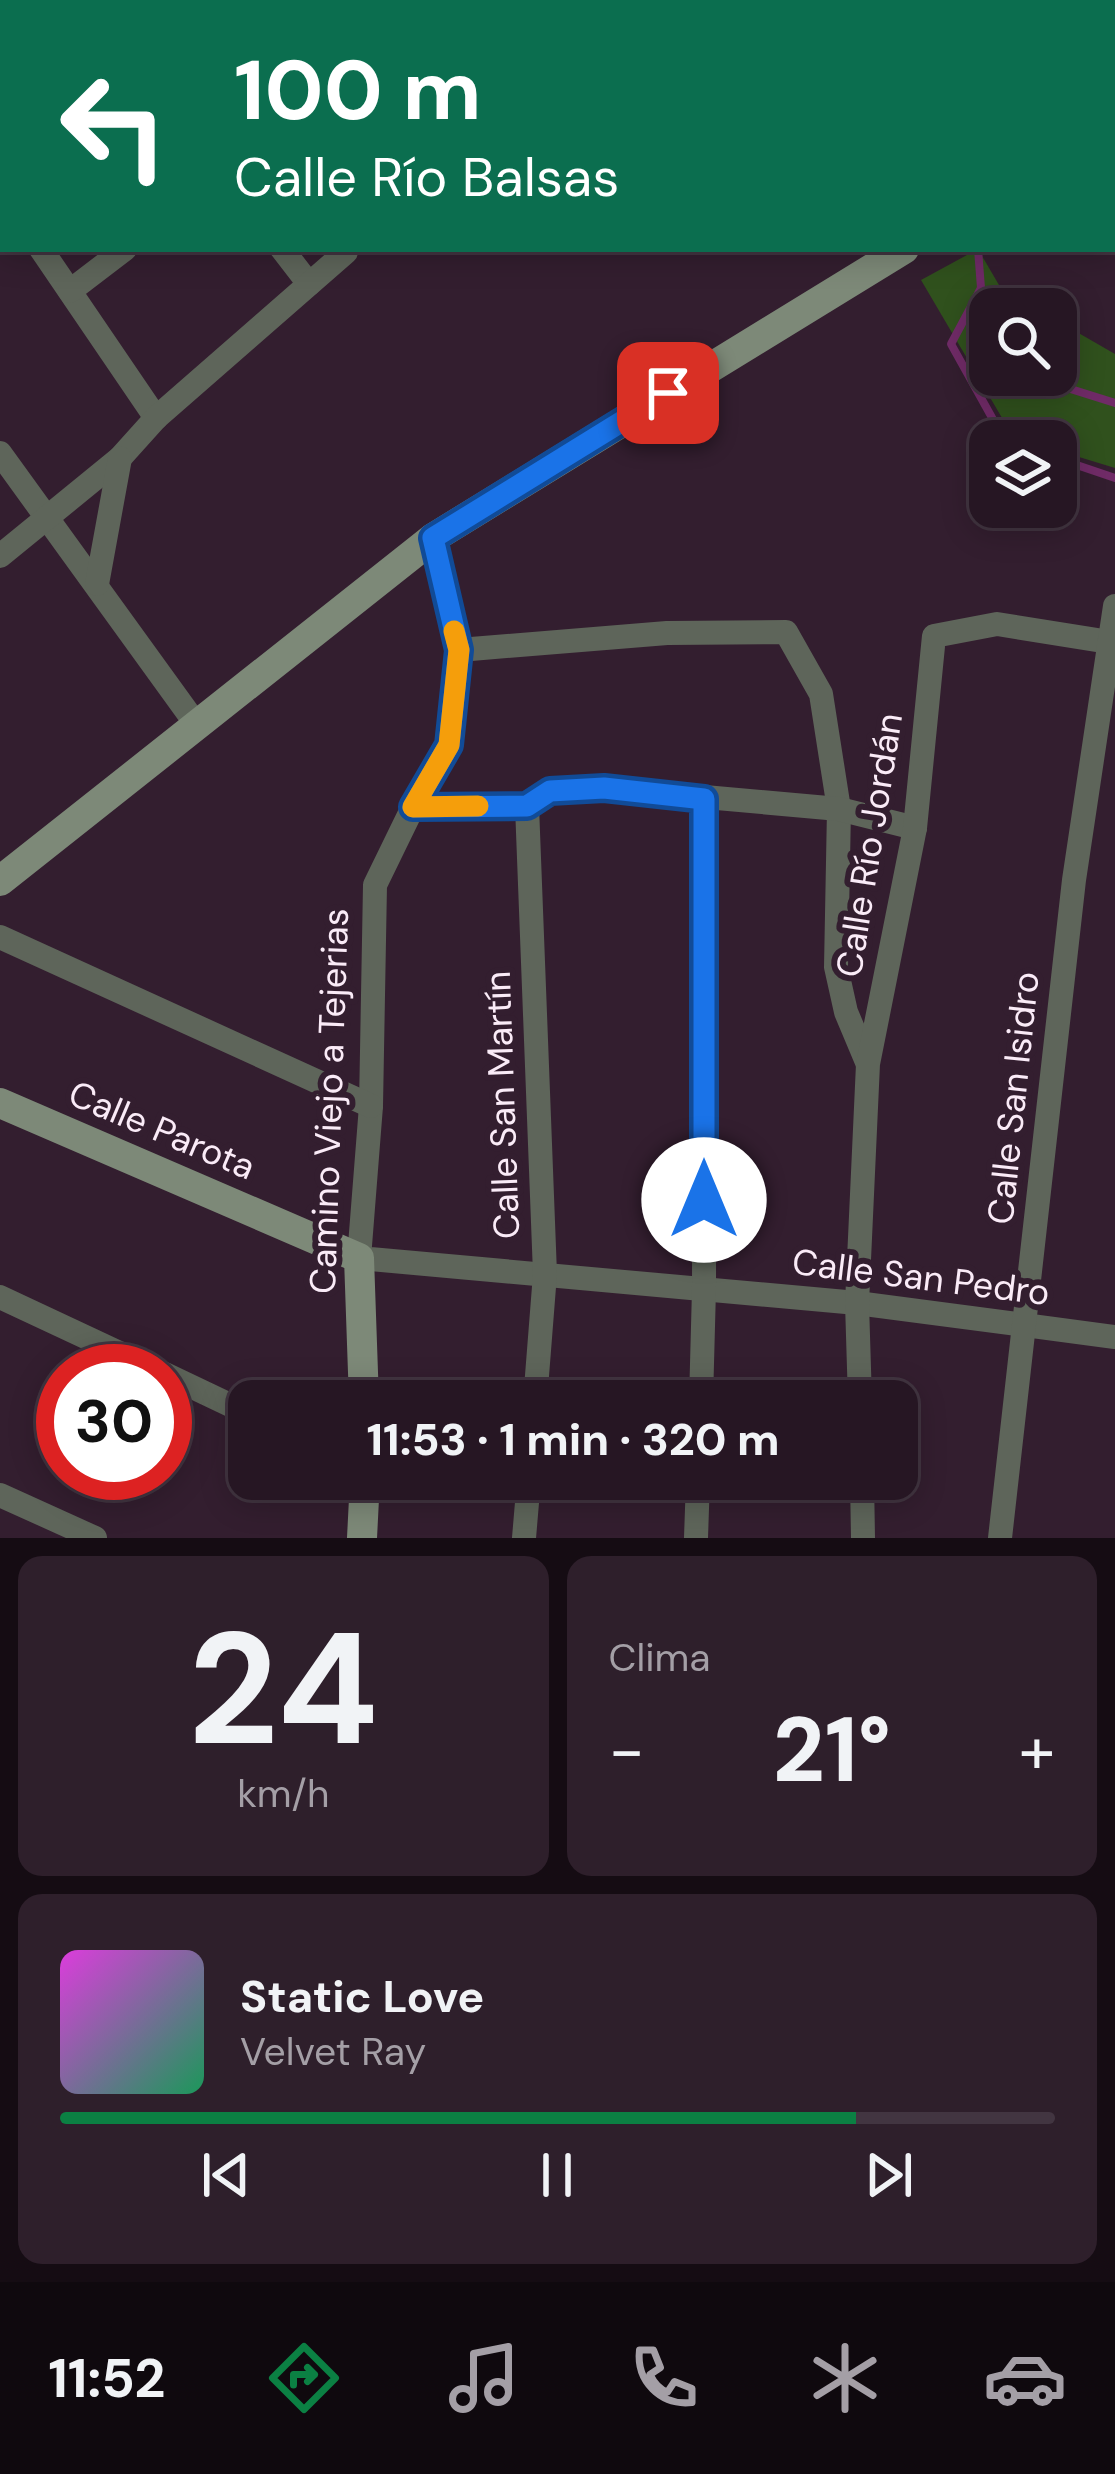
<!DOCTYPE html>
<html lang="es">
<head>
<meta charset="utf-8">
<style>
  :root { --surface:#261623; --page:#2e1f2b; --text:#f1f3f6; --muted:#a49fa6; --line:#423541; --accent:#0b8043 }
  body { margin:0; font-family:"DM Sans",sans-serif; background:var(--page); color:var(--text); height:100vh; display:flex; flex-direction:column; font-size:45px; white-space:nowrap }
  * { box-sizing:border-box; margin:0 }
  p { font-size:39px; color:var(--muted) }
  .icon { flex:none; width:66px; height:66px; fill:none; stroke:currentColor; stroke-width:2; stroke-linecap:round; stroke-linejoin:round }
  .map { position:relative; height:1538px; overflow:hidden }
  .panel { display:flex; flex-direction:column; gap:18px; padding:18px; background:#150c13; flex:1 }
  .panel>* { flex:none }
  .guide { position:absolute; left:0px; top:0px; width:1116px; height:252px; box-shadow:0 6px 30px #0003,0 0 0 3px var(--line); background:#0b6e4f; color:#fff; overflow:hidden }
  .fabs { position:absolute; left:969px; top:288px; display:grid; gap:24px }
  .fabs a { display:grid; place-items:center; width:108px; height:108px; border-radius:24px; background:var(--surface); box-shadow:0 6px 30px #0003,0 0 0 3px var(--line); font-size:60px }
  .speed { position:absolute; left:36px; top:1344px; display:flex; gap:24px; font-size:60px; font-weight:700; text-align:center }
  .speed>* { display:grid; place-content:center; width:156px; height:156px; border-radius:50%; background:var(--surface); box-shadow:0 6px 30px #0003,0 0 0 3px var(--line); line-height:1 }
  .speed .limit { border:18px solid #d22; background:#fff; color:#111 }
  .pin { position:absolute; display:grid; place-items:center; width:102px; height:102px; color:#fff; margin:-51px; border-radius:24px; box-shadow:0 6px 18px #0006 }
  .me { position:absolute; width:132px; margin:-66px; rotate:0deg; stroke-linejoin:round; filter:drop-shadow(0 0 9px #0008) }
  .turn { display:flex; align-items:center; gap:42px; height:252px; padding:0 36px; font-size:54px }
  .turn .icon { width:156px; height:156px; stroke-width:2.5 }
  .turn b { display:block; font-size:84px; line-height:102px }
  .big { font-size:90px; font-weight:800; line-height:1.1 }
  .panel .card { flex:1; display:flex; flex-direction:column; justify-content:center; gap:18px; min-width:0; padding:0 42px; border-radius:24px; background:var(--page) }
  .panel .dial { align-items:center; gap:0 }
  .dial b { font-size:156px; line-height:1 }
  .song { display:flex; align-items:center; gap:36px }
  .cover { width:144px; height:144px; border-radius:18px; background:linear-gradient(135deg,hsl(300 70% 55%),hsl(150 70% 35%)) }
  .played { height:12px; border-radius:6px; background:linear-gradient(90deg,var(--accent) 80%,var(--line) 80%) }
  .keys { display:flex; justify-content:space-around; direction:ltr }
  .heat { display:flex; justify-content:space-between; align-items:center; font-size:66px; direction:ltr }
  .panel .tiles { flex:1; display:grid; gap:18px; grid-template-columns:1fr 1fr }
  .card:last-child { grid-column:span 2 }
  .trip { position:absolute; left:228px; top:1380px; width:690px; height:120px; border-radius:24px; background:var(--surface); box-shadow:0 6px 30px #0003,0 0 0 3px var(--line); font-weight:800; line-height:120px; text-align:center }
  .tab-bar { display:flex; height:192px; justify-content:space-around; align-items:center; background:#0f090e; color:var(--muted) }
  .tab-bar .icon { width:84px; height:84px }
  .tab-bar .current { color:var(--accent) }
  .tab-bar b { font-size:54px; color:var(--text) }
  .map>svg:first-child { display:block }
  .green { fill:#30511d }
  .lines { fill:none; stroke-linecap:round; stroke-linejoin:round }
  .stream { stroke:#702b67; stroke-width:8 }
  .lane { stroke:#5e655a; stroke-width:12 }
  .street { stroke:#5e655a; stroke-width:24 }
  .secondary { stroke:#7d8978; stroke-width:30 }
  .route-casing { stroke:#114b97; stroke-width:30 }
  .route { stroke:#1a73e8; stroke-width:21 }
  .slow { stroke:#f59e0b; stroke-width:21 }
  .labels { text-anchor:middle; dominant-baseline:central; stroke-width:12; stroke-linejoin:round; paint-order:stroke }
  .street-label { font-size:36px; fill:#faebf7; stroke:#331e2f }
</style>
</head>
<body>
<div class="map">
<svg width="1115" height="1538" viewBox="0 0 1115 1538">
  <rect width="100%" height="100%" fill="#331e2f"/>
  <polygon class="green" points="978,249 1013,309 990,309 990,375 1056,375 1056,320 1115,354 1115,468 1056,450 1056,441 1015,440 921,280"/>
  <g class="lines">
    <g class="stream">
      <polyline points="995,0 996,3"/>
      <polyline points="978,249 981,288 990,309"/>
      <polyline points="981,288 951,344 1005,441"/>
      <polyline points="1026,375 1115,403"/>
      <polyline points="1056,458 1115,478"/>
    </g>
    <g class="lane">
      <polyline points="511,0 517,3"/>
      <polyline points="616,3 620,0"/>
    </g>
    <g class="street">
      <polyline points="87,0 89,3"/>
      <polyline points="731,0 734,3"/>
      <polyline points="0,28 3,15"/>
      <polyline points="0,189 3,194"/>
      <polyline points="41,249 156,418"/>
      <polyline points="282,249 309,284"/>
      <polyline points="70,291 125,249"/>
      <polyline points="0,453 196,724"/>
      <polyline points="433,538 459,650 449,745 413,807 375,885 371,1106 359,1258 857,1303 1115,1337"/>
      <polyline points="0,556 120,458 156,418 346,252"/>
      <polyline points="97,584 120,458"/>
      <polyline points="459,650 667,633 786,632 821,694 839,809 836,967 846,1012 867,1062"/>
      <polyline points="527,806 545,1274 535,1401"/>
      <polyline points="413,807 527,806 549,791 604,788 839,809 915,828"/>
      <polyline points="0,937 371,1106"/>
      <polyline points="0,1297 158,1371"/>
      <polyline points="165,1374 249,1414"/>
      <polyline points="701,1401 704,1289 705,799"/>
      <polyline points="860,1401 857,1303 868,1064 915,828 934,636 997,624 1115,643"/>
      <polyline points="862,1479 863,1538"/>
      <polyline points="0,1495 95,1538"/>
      <polyline points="524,1538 529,1479"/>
      <polyline points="696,1538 698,1479"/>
      <polyline points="1000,1538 1074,880 1115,606"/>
    </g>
    <g class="secondary">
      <polyline points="1113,111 1115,109"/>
      <polyline points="0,881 433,538 904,249"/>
      <polyline points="0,1103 359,1258 364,1401"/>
      <polyline points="362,1538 365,1479"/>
    </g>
  </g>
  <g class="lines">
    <defs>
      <polyline id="route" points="668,393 433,538 459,650 449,745 413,807 527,806 550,791 604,788 704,799 704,1200"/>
    </defs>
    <use href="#route" class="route-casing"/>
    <use href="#route" class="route"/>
    <polyline class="slow" points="454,631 459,650 449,745 413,807 478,806"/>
  </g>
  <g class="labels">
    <g class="street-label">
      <text transform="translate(869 845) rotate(-81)">Calle Río Jordán</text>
      <text transform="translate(1013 1098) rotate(-84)">Calle San Isidro</text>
      <text transform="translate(329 1101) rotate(-88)">Camino Viejo a Tejerias</text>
      <text transform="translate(502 1105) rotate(-92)">Calle San Martín</text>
      <text transform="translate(162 1130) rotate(23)">Calle Parota</text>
      <text transform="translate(921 1277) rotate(7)">Calle San Pedro</text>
    </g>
  </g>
</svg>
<div class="fabs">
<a><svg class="icon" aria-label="search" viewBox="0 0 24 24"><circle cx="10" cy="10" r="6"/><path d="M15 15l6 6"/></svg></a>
<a><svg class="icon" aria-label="layers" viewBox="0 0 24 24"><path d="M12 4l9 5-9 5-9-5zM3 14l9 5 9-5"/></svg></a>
</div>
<div class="speed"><div class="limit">30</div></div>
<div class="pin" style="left:668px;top:393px;background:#d93025"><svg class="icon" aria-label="arrive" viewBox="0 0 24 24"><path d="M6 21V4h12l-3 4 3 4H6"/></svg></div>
<svg class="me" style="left:704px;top:1200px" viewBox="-20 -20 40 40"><circle r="19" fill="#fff"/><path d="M0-13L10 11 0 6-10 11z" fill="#1a73e8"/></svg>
<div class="trip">11:53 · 1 min · 320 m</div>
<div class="guide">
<div class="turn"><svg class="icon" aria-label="left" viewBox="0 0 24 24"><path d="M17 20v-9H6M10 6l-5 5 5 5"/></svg><div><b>100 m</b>Calle Río Balsas</div></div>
</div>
</div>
<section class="panel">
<div class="tiles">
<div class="card dial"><b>24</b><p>km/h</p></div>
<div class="card"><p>Clima</p>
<div class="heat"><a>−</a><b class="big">21°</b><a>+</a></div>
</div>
<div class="card">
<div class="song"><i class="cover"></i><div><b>Static Love</b><p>Velvet Ray</p></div></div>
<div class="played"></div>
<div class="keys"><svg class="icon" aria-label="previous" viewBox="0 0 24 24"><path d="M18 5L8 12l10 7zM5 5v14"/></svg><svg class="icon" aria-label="pause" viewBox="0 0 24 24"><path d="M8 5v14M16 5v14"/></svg><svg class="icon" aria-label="next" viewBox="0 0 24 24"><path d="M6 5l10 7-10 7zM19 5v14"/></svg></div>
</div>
</div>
</section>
<nav class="tab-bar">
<b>11:52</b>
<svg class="icon current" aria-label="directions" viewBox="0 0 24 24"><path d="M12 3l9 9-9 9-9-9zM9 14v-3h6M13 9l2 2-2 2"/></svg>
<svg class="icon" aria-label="music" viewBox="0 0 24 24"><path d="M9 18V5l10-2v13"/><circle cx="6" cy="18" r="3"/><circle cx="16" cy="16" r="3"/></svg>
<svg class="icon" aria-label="phone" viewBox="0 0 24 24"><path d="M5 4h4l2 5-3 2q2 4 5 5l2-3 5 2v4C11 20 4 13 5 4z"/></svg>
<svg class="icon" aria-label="climate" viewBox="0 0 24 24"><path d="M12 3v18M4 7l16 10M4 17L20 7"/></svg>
<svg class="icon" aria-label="car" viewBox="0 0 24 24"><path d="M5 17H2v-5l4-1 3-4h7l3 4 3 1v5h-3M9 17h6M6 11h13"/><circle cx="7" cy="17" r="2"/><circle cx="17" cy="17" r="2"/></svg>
</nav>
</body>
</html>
